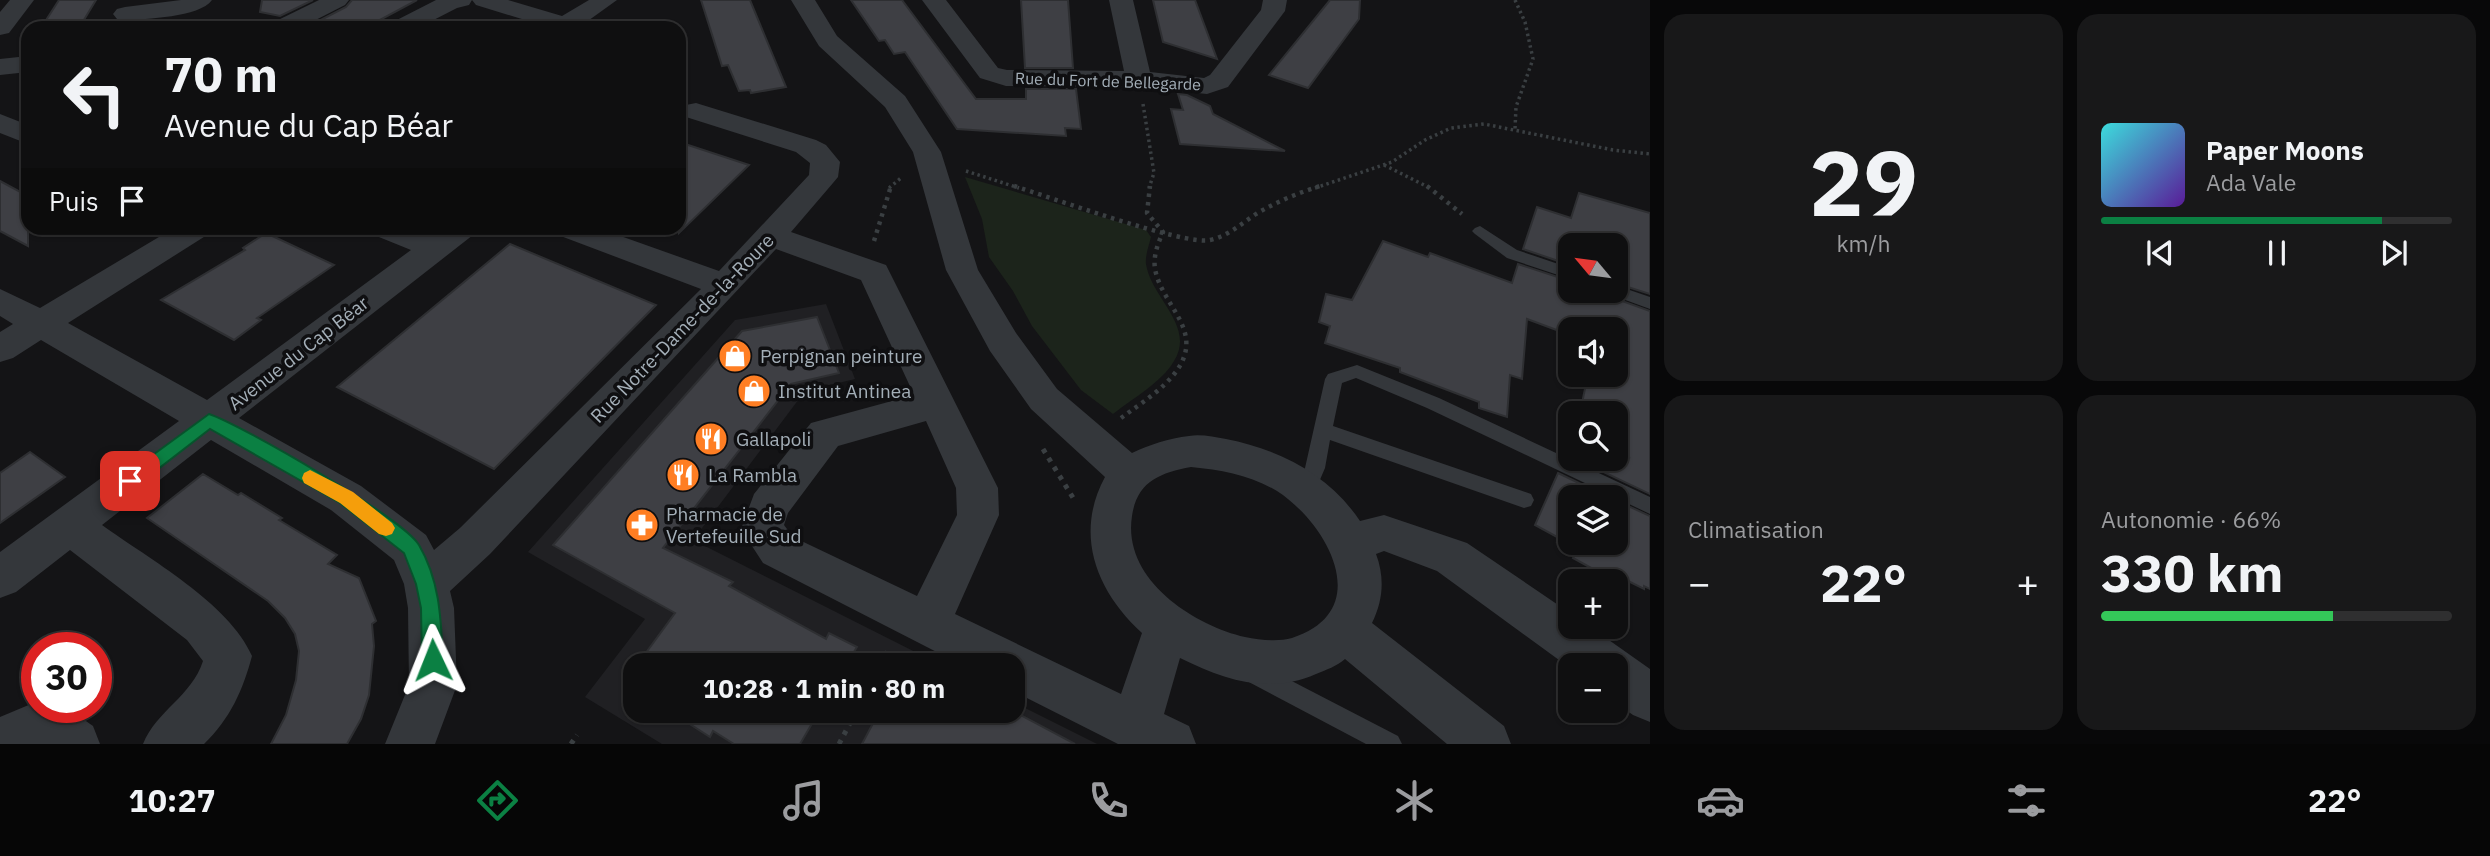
<!DOCTYPE html>
<html lang="fr">
<head>
<meta charset="utf-8">
<style>
  :root { --surface:#0f0f10; --page:#181819; --text:#f1f3f6; --muted:#9b9c9f; --line:#2f2f30; --accent:#0b8043 }
  body { margin:0; font-family:"IBM Plex Sans",sans-serif; background:var(--page); color:var(--text); height:100vh; display:flex; flex-direction:column; font-size:26px; white-space:nowrap }
  * { box-sizing:border-box; margin:0 }
  p { font-size:23px; color:var(--muted) }
  .icon { flex:none; width:38px; height:38px; fill:none; stroke:currentColor; stroke-width:2; stroke-linecap:round; stroke-linejoin:round }
  .map { position:relative; flex:1; overflow:hidden }
  .sheet { display:flex; flex-direction:column; gap:14px; padding:14px; background:#080809; width:840px }
  .sheet>* { flex:none }
  .guide { position:absolute; left:21px; top:21px; width:665px; height:214px; border-radius:21px; box-shadow:0 2px 5px #0004,0 0 0 2px var(--line); background:#0f0f10; color:var(--text); overflow:hidden }
  .needle { width:46px; rotate:299deg }
  .controls { position:absolute; left:1558px; top:233px; display:grid; gap:14px }
  .controls a { display:grid; place-items:center; width:70px; height:70px; border-radius:14px; background:var(--surface); box-shadow:0 2px 5px #0004,0 0 0 2px var(--line); font-size:35px }
  .speed { position:absolute; left:21px; top:632px; display:flex; gap:14px; font-size:35px; font-weight:700; text-align:center }
  .speed>* { display:grid; place-content:center; width:91px; height:91px; border-radius:50%; background:var(--surface); box-shadow:0 2px 5px #0004,0 0 0 2px var(--line); line-height:1 }
  .speed .limit { border:10px solid #d22; background:#fff; color:#111 }
  .pin { position:absolute; display:grid; place-items:center; width:60px; height:60px; color:#fff; margin:-30px; border-radius:14px; box-shadow:0 4px 10px #0006 }
  .me { position:absolute; width:77px; margin:-38px; rotate:358deg; stroke-linejoin:round; filter:drop-shadow(0 0 5px #0008) }
  .turn { display:flex; align-items:center; gap:24px; height:147px; padding:0 28px; font-size:32px }
  .turn .icon { width:91px; height:91px; stroke-width:2.5 }
  .turn b { display:block; font-size:49px; line-height:60px }
  .then { display:flex; align-items:center; height:66px; padding:0 28px; background:#0003; gap:14px; font-size:26px }
  .big { font-size:52px; font-weight:700; line-height:1.1 }
  .sheet .card { flex:1; display:flex; flex-direction:column; justify-content:center; gap:10px; min-width:0; padding:0 24px; border-radius:21px; background:var(--page) }
  .sheet .dial { align-items:center; gap:0 }
  .dial b { font-size:91px; line-height:1 }
  .song { display:flex; align-items:center; gap:21px }
  .cover { width:84px; height:84px; border-radius:10px; background:linear-gradient(135deg,hsl(180 70% 55%),hsl(270 70% 35%)) }
  .played { height:7px; border-radius:4px; background:linear-gradient(90deg,var(--accent) 80%,var(--line) 80%) }
  .keys { display:flex; justify-content:space-around; direction:ltr }
  .heat { display:flex; justify-content:space-between; align-items:center; font-size:38px; direction:ltr }
  .charge { height:10px; border-radius:5px; background:linear-gradient(90deg,#34c759 66%,var(--line) 0) }
  .sheet .tiles { flex:1; display:grid; gap:14px; grid-template-columns:repeat(2,1fr) }
  .trip { position:absolute; left:623px; top:653px; width:402px; height:70px; border-radius:21px; background:var(--surface); box-shadow:0 2px 5px #0004,0 0 0 2px var(--line); font-weight:700; line-height:70px; text-align:center }
  .menu { display:flex; height:112px; justify-content:space-around; align-items:center; background:#060606; color:var(--muted) }
  .menu .icon { width:49px; height:49px }
  .menu .active { color:var(--accent) }
  .menu b { font-size:32px; color:var(--text) }
  main { display:flex; flex:1; min-height:0 }
  .map>svg:first-child { display:block }
  .built { fill:#202023 }
  .green { fill:#1c241b }
  .building { fill:#3e3f44; stroke:#2e2f32; stroke-width:2 }
  .lines { fill:none; stroke-linecap:round; stroke-linejoin:round }
  .path-far2 { stroke:#3a3f42; stroke-width:3.5; stroke-dasharray:2.5 3.5; stroke-linecap:butt }
  .path-far1 { stroke:#3a3f42; stroke-width:4.5; stroke-dasharray:3.5 5; stroke-linecap:butt }
  .path { stroke:#3a3f42; stroke-width:5; stroke-dasharray:4.5 6; stroke-linecap:butt }
  .service { fill:#34373b; fill-rule:evenodd }
  .minor { fill:#34373b; fill-rule:evenodd }
  .route { fill:#0b8043; stroke:#07532c; stroke-width:2 }
  .slow { fill:#f59e0b }
  .labels { text-anchor:middle; dominant-baseline:central; stroke-width:7; stroke-linejoin:round; paint-order:stroke }
  .far-street-label { font-size:16px; fill:#a4afb8; stroke:#0f0f11 }
  .street-label { font-size:19px; fill:#a4afb8; stroke:#0f0f11 }
  .poi-label { font-size:19px; fill:#a4afb8; stroke:#0f0f11; text-anchor:start }
</style>
</head>
<body>
<main>
<div class="map">
<svg width="1650" height="744" viewBox="0 0 1650 744">
  <rect width="100%" height="100%" fill="#141416"/>
  <polygon class="built" points="826,304 855,379 805,391 693,540 941,665 635,665 635,710 1013,710 1013,702 1097,744 662,744 585,697 645,619 528,552 735,320"/>
  <path class="green" d="M965,177L1146,230L1151,237C1149,245 1145,256 1146,264C1151,298 1196,326 1174,361C1162,382 1132,399 1113,414L1081,390L1032,326L1013,291L989,257L982,219Z"/>
  <g class="building">
    <polygon points="59,0 96,0 79,28 41,28"/>
    <polygon points="262,0 313,0 280,16 260,12"/>
    <polygon points="352,0 417,0 365,28 330,28 313,24 346,7"/>
    <polygon points="701,0 750,0 786,87 751,93 750,90 739,91 728,65 722,66"/>
    <polygon points="851,0 902,0 976,99 1026,99 1026,89 1076,89 1081,129 1065,128 1066,136 957,129 905,52 894,54 885,40 879,41"/>
    <polygon points="1021,0 1068,0 1073,68 1025,68"/>
    <polygon points="1153,0 1195,0 1217,59 1163,42"/>
    <polygon points="1330,0 1360,0 1359,19 1308,88 1269,75"/>
    <polygon points="1178,94 1187,95 1210,106 1213,114 1285,151 1180,144 1171,109 1183,110"/>
    <polygon points="679,142 749,165 679,233"/>
    <polygon points="0,181 28,196 28,246 0,231"/>
    <polygon points="1579,193 1650,213 1650,294 1615,283 1615,245 1570,245 1570,265 1523,249 1537,207 1571,218"/>
    <polygon points="266,233 334,265 257,318 261,320 234,340 161,300 245,250 243,248"/>
    <polygon points="1383,241 1428,257 1430,253 1512,283 1518,264 1570,281 1570,290 1605,290 1608,296 1650,311 1650,494 1574,458 1630,458 1615,453 1615,413 1580,413 1588,374 1615,374 1615,329 1570,329 1570,335 1527,319 1522,379 1510,375 1507,417 1479,408 1479,402 1400,372 1400,368 1325,343 1330,326 1319,322 1326,294 1352,300"/>
    <polygon points="510,244 656,305 494,469 337,387"/>
    <polygon points="817,317 839,373 791,384 663,548 733,582 729,586 826,639 829,633 857,647 846,665 637,665 675,613 553,545 742,331"/>
    <polygon points="30,452 65,477 0,523 0,473"/>
    <polygon points="1558,473 1608,497 1570,497 1570,542 1615,542 1615,500 1650,516 1650,589 1644,586 1644,589 1624,579 1622,585 1573,558 1576,552 1557,542 1559,538 1535,525"/>
    <polygon points="203,474 238,495 241,493 282,518 279,520 337,555 328,564 359,578 376,621 372,624 374,646 369,695 361,719 347,744 271,744 286,715 296,680 299,651 295,634 285,618 268,601 147,518"/>
    <polygon points="668,710 820,710 800,744 734,744 713,731 710,737"/>
    <polygon points="880,710 1011,710 1075,744 862,744"/>
  </g>
  <g class="lines">
    <g class="path-far2">
      <polyline points="1515,0 1525,22 1533,59 1516,107 1515,129"/>
      <polyline points="1143,104 1154,173 1149,188"/>
      <polyline points="1384,165 1430,188"/>
      <polyline points="966,171 1019,188"/>
      <polyline points="889,188 901,178"/>
      <polyline points="1315,188 1392,162 1425,140 1451,128 1484,124 1613,150 1650,154"/>
    </g>
    <g class="path-far1">
      <path d="M1014,186C1047,196 1185,246 1210,240C1228,236 1241,224 1256,214C1276,202 1298,193 1320,186"/>
      <polyline points="1427,186 1462,214"/>
      <polyline points="874,241 891,186"/>
      <path d="M1121,418C1140,404 1161,391 1175,373C1207,331 1162,307 1155,269C1153,256 1158,243 1163,232L1147,213L1150,186"/>
    </g>
    <g class="path">
      <polyline points="1043,449 1075,501"/>
      <polyline points="881,665 890,647"/>
      <polyline points="571,744 577,735"/>
      <polyline points="839,744 857,710"/>
    </g>
    <g class="service">
      <polygon points="1480,226 1517,250 1570,268 1570,279 1507,258 1475,234 1472,231 1475,228"/>
      <polygon points="1615,285 1650,297 1650,309 1609,294 1607,290 1615,290"/>
      <polygon points="1357,365 1439,398 1650,497 1650,514 1427,408 1356,378 1342,383 1333,426 1531,494 1534,500 1531,506 1524,508 1330,440 1325,468 1313,496 1306,498 1299,496 1296,490 1305,468 1325,379 1328,374"/>
      <polygon points="1253,661 1398,736 1402,744 1366,744 1245,680 1242,672 1245,664"/>
    </g>
    <g class="minor">
      <polygon points="10,0 34,0 9,33 0,35 0,12"/>
      <path d="M181,0H212C199,18 146,18 125,21L117,19L113,14L117,9L125,7Z"/>
      <polygon points="319,0 349,0 345,5 300,28 269,28 272,23"/>
      <polygon points="436,0 508,0 562,16 589,0 617,0 585,23 588,28 551,28 476,5 472,0 469,5 457,8 418,28 388,28 391,23"/>
      <path d="M791,0H815L837,36L905,96L941,152L978,270L1016,333L1057,389L1132,453C1149,445 1169,438 1189,436C1201,434 1214,437 1226,439C1281,450 1329,475 1360,521L1384,515L1467,543L1570,613V626H1589L1650,669V722L1633,715L1615,702V665H1570V668L1437,571L1384,551L1376,554C1385,578 1383,601 1372,623L1504,726L1511,744H1447L1345,659C1337,666 1326,670 1316,674C1268,695 1225,680 1180,658L1164,714L1189,726L1196,744H1118L1013,691V665H962L763,563L741,529L754,494L811,423L914,395L861,280L776,249L490,554L450,591L454,608L457,685L435,744H385L409,685L408,608L404,584L394,560L331,510L211,440L102,525C149,559 229,603 252,656C243,690 230,719 204,744H143C156,711 192,696 203,661L187,640L70,550L16,592L0,598V552L179,421L41,340L13,358L0,362V332L13,324L0,316V289L40,308L174,228H211L207,235L68,323L207,400L411,250L374,235L370,228H413L432,235L442,228H477L473,235L239,418L361,486L426,535L434,550L460,528L701,289L558,235L554,228H598L719,271L809,175L810,163L796,152L686,117L682,111L686,105L696,103L816,140L826,145L840,162L838,177L833,183L791,232L886,265L998,488L999,515L955,614L1121,694L1142,633C1096,591 1074,534 1105,477L1031,409L990,351L946,270L913,152L885,107L819,46ZM926,421L956,488L957,515L917,596L793,537L784,525L788,513L838,446ZM1191,467C1222,470 1250,475 1277,491C1328,524 1376,611 1292,638C1278,642 1260,640 1245,637C1193,625 1122,579 1132,516C1137,482 1159,473 1191,467Z"/>
      <polygon points="922,0 946,0 998,68 1007,70 1124,71 1109,0 1133,0 1150,72 1204,78 1210,75 1261,10 1263,0 1287,0 1285,11 1228,87 1207,94 1139,87 1006,86 980,78"/>
      <polygon points="28,56 28,72 0,75 0,59"/>
      <polygon points="0,114 28,125 28,144 0,133"/>
      <polygon points="31,704 56,707 83,719 93,726 100,744 0,744 0,717"/>
    </g>
  </g>
  <path class="route" d="M209,414C242,425 404,519 419,545C440,581 441,619 443,660L440,667L433,669L425,667L422,660L421,608L416,584L404,553L340,503L210,429L136,486L130,488L124,486L121,481L124,476Z"/>
  <polygon class="slow" points="310,470 353,492 392,523 395,528 392,534 386,536 379,534 340,503 304,483 302,478 304,473"/>
  <defs>
    <symbol id="shop-disc" viewBox="-11 -11 22 22"><circle r="9.5" fill="#ff7e23" stroke="#0f0f11"/><path d="M-5-2.5h2.3a2.7 3.5 0 0 1 5.4 0H5L5.5 6h-11ZM-1.5-2.5h3a1.5 2.3 0 0 0-3 0Z" fill="#fff"/></symbol>
    <symbol id="restaurant-disc" viewBox="-11 -11 22 22"><circle r="9.5" fill="#ff7e23" stroke="#0f0f11"/><path d="M-5-6h1v4h1v-4h1v4h1v-4h1v5L-1.5 .5V6h-2V.5L-5-1ZM5-6V6H3V1.5H1.5Q1.5-4 5-6Z" fill="#fff"/></symbol>
    <symbol id="pharmacy-disc" viewBox="-11 -11 22 22"><circle r="9.5" fill="#ff7e23" stroke="#0f0f11"/><path d="M-2-6h4v4h4v4h-4v4h-4v-4h-4v-4h4Z" fill="#fff"/></symbol>
  </defs>
  <g fill-rule="evenodd">
    <use href="#shop-disc" x="716" y="337" width="38" height="38"/>
    <use href="#shop-disc" x="735" y="372" width="38" height="38"/>
    <use href="#restaurant-disc" x="692" y="420" width="38" height="38"/>
    <use href="#restaurant-disc" x="664" y="456" width="38" height="38"/>
    <use href="#pharmacy-disc" x="623" y="506" width="38" height="38"/>
  </g>
  <g class="labels">
    <g class="far-street-label">
      <text transform="translate(1108 81) rotate(2)">Rue du Fort de Bellegarde</text>
    </g>
    <g class="street-label">
      <text transform="translate(682 328) rotate(-46)">Rue Notre-Dame-de-la-Roure</text>
      <text transform="translate(298 353) rotate(-38)">Avenue du Cap Béar</text>
    </g>
    <g class="poi-label">
      <text x="760" y="356">Perpignan peinture</text>
      <text x="778" y="391">Institut Antinea</text>
      <text x="736" y="439">Gallapoli</text>
      <text x="708" y="475">La Rambla</text>
      <text x="666" y="514">Pharmacie de<tspan x="666" dy="22">Vertefeuille Sud</tspan></text>
    </g>
  </g>
</svg>
<div class="controls">
<a><svg class="needle" viewBox="-14 -14 28 28"><path d="M0-13l5 13h-10z" fill="#e53935"/><path d="M0 13l5-13h-10z" fill="#9b9c9f"/></svg></a>
<a><svg class="icon" aria-label="sound" viewBox="0 0 24 24"><path d="M4 9h4l5-4v14l-5-4H4zM17 9q2 3 0 6"/></svg></a>
<a><svg class="icon" aria-label="search" viewBox="0 0 24 24"><circle cx="10" cy="10" r="6"/><path d="M15 15l6 6"/></svg></a>
<a><svg class="icon" aria-label="layers" viewBox="0 0 24 24"><path d="M12 4l9 5-9 5-9-5zM3 14l9 5 9-5"/></svg></a>
<a>+</a>
<a>−</a>
</div>
<div class="speed"><div class="limit">30</div></div>
<div class="pin" style="left:130px;top:481px;background:#d93025"><svg class="icon" aria-label="arrive" viewBox="0 0 24 24"><path d="M6 21V4h12l-3 4 3 4H6"/></svg></div>
<svg class="me" style="left:433px;top:660px" viewBox="-20 -20 40 40"><path d="M0-17L14 15 0 8-14 15z" fill="#0b8043" stroke="#fff" stroke-width="4"/></svg>
<div class="trip">10:28 · 1 min · 80 m</div>
<div class="guide">
<div class="turn"><svg class="icon" aria-label="left" viewBox="0 0 24 24"><path d="M17 20v-9H6M10 6l-5 5 5 5"/></svg><div><b>70 m</b>Avenue du Cap Béar</div></div>
<div class="then">Puis<svg class="icon" aria-label="arrive" viewBox="0 0 24 24"><path d="M6 21V4h12l-3 4 3 4H6"/></svg></div>
</div>
</div>
<section class="sheet">
<div class="tiles">
<div class="card dial"><b>29</b><p>km/h</p></div>
<div class="card">
<div class="song"><i class="cover"></i><div><b>Paper Moons</b><p>Ada Vale</p></div></div>
<div class="played"></div>
<div class="keys"><svg class="icon" aria-label="previous" viewBox="0 0 24 24"><path d="M18 5L8 12l10 7zM5 5v14"/></svg><svg class="icon" aria-label="pause" viewBox="0 0 24 24"><path d="M8 5v14M16 5v14"/></svg><svg class="icon" aria-label="next" viewBox="0 0 24 24"><path d="M6 5l10 7-10 7zM19 5v14"/></svg></div>
</div>
<div class="card"><p>Climatisation</p>
<div class="heat"><a>−</a><b class="big">22°</b><a>+</a></div>
</div>
<div class="card"><p>Autonomie · 66%</p><b class="big">330 km</b><div class="charge"></div></div>
</div>
</section>
</main>
<nav class="menu">
<b>10:27</b>
<svg class="icon active" aria-label="directions" viewBox="0 0 24 24"><path d="M12 3l9 9-9 9-9-9zM9 14v-3h6M13 9l2 2-2 2"/></svg>
<svg class="icon" aria-label="music" viewBox="0 0 24 24"><path d="M9 18V5l10-2v13"/><circle cx="6" cy="18" r="3"/><circle cx="16" cy="16" r="3"/></svg>
<svg class="icon" aria-label="phone" viewBox="0 0 24 24"><path d="M5 4h4l2 5-3 2q2 4 5 5l2-3 5 2v4C11 20 4 13 5 4z"/></svg>
<svg class="icon" aria-label="climate" viewBox="0 0 24 24"><path d="M12 3v18M4 7l16 10M4 17L20 7"/></svg>
<svg class="icon" aria-label="car" viewBox="0 0 24 24"><path d="M5 17H2v-5l4-1 3-4h7l3 4 3 1v5h-3M9 17h6M6 11h13"/><circle cx="7" cy="17" r="2"/><circle cx="17" cy="17" r="2"/></svg>
<svg class="icon" aria-label="filters" viewBox="0 0 24 24"><path d="M4 7h16M4 17h16"/><circle cx="9" cy="7" r="2"/><circle cx="15" cy="17" r="2"/></svg>
<b>22°</b>
</nav>
</body>
</html>
